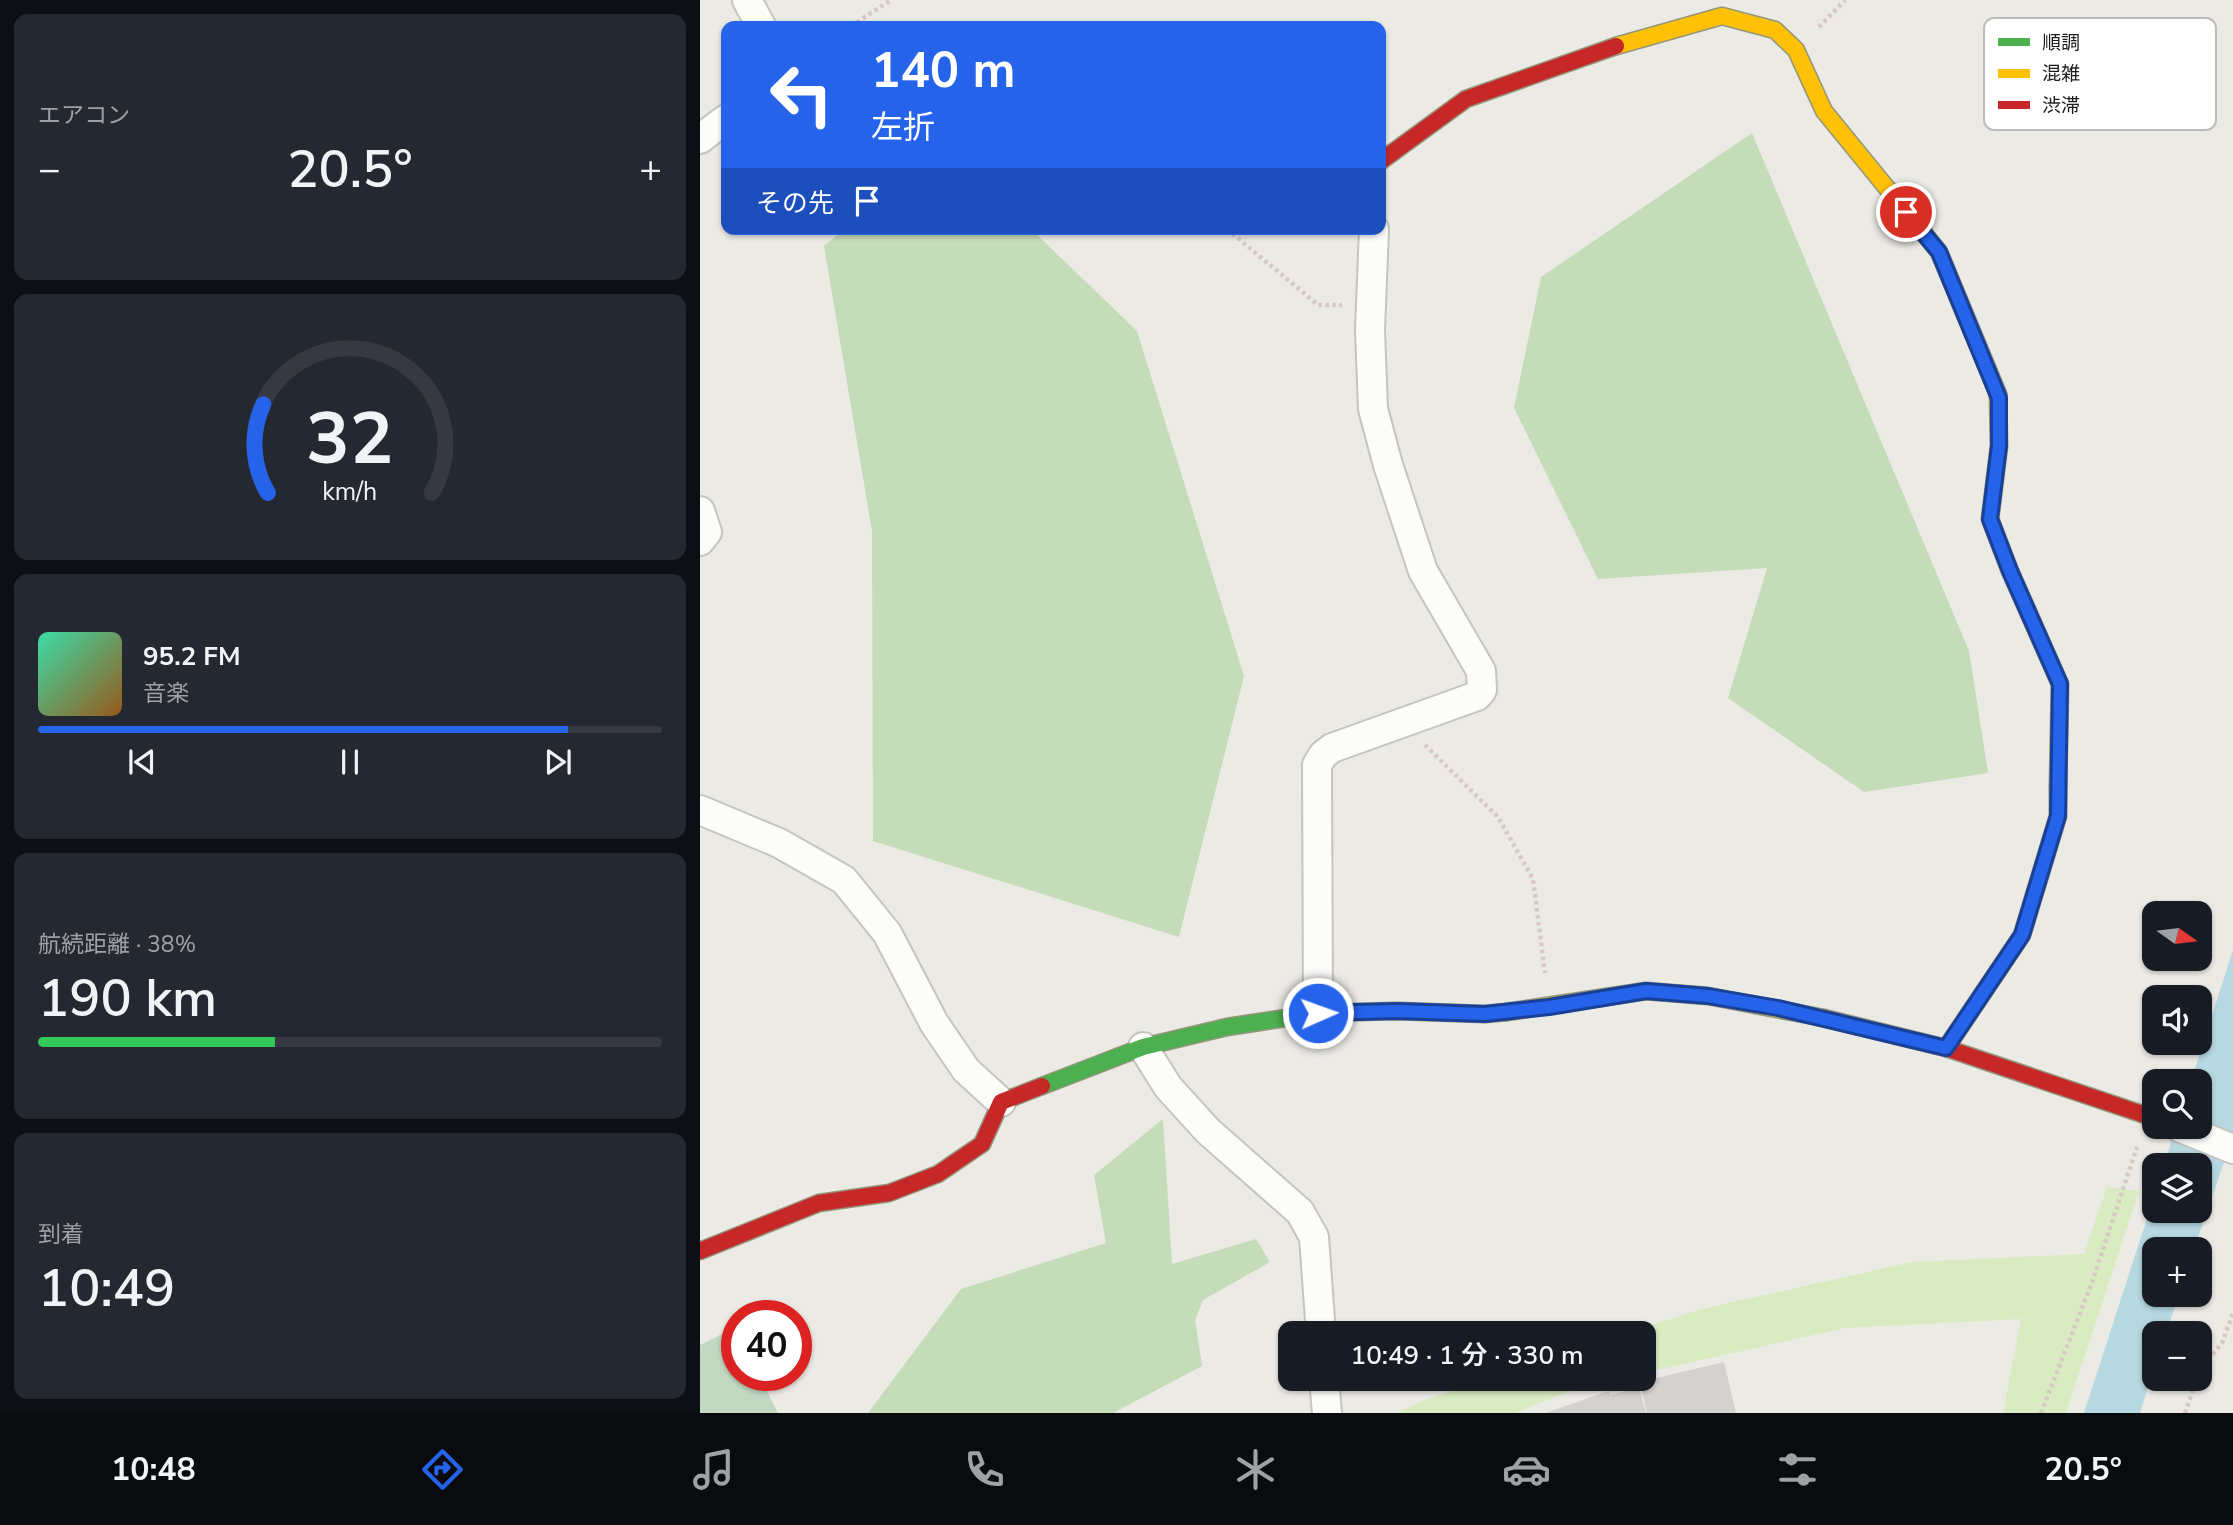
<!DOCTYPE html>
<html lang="ja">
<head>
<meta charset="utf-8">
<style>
  :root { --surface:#171b24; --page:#242831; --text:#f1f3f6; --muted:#9ea1a6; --line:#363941; --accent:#2563eb }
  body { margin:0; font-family:"Nunito Sans","Noto Sans JP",sans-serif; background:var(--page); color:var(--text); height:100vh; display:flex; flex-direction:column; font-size:26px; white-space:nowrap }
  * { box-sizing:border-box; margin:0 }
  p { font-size:23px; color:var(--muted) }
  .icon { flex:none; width:38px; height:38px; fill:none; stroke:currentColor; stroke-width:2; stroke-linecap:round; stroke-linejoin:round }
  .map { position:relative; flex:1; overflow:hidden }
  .drawer { display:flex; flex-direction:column; gap:14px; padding:14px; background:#0d0f14; width:700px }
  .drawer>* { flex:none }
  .banner { position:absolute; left:21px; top:21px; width:665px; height:214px; border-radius:14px; box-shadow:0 2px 5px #0004; background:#2563eb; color:#fff; overflow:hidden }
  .needle { width:46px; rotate:104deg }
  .fabs { position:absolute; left:1442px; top:901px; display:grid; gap:14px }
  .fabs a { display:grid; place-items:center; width:70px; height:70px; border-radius:14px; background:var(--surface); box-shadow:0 2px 5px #0004; font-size:35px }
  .speed { position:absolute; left:21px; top:1300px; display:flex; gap:14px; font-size:35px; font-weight:700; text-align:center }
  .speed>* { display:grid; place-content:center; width:91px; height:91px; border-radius:50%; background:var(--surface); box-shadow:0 2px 5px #0004; line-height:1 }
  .speed .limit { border:10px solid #d22; background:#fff; color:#111 }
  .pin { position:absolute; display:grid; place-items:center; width:60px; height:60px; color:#fff; margin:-30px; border:4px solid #fff; border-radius:50%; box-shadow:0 2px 7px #0007 }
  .me { position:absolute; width:77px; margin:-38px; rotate:88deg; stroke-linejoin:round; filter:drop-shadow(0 0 5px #0008) }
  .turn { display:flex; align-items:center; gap:24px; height:147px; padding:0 35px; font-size:32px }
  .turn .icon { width:91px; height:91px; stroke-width:2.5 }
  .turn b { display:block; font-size:49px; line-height:60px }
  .then { display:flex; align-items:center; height:66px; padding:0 35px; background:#0003; gap:14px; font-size:26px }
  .big { font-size:52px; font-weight:600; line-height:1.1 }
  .drawer .widget { flex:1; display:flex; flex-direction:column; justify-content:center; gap:10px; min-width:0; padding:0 24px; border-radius:14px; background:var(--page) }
  .drawer .dial { align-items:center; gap:0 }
  .dial svg { height:182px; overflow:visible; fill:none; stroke:var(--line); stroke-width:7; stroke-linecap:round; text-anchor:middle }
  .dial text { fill:var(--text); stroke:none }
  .song { display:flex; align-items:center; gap:21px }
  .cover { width:84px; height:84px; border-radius:10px; background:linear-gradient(135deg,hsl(160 70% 55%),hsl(30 70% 35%)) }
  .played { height:7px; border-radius:4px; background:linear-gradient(90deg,var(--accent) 85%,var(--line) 85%) }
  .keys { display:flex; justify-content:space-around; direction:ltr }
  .heat { display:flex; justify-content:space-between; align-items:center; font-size:38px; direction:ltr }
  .charge { height:10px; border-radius:5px; background:linear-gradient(90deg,#34c759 38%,var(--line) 0) }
  .trip { position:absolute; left:578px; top:1321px; width:378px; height:70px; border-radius:14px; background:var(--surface); box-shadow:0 2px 5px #0004; font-weight:600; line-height:70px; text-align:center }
  .tab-bar { display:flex; height:112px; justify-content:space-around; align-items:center; background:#090b0e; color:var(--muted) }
  .tab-bar .icon { width:49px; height:49px }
  .tab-bar .selected { color:var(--accent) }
  .tab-bar b { font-size:32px; color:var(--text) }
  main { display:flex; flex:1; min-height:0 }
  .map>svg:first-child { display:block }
  .grass { fill:#d8ebc1 }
  .forest { fill:#c5dcb8 }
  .cemetery { fill:#c3d8c3 }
  .water { fill:#b6d8e1 }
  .building { fill:#d4d2ce }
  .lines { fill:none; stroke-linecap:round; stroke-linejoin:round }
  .street-casing { stroke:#c4c4c1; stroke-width:32 }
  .fast-casing { stroke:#94967c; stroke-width:19 }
  .slow-casing { stroke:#94967c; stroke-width:19 }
  .jam-casing { stroke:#94967c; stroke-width:19 }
  .path { stroke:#d7c8c4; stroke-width:4.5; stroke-dasharray:3.5 3.5; stroke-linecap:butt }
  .street { stroke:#fcfcfb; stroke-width:28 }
  .fast { stroke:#4caf50; stroke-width:16 }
  .slow { stroke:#ffc107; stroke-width:16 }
  .jam { stroke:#c62828; stroke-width:16 }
  .route-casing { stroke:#184099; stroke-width:18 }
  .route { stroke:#2563eb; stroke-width:12 }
  .key { fill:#fff; stroke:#bbb; stroke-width:2 }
  .key-label { font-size:19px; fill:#1d1d1d }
</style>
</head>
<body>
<main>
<section class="drawer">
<div class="widget"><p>エアコン</p>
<div class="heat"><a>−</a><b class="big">20.5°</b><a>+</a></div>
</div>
<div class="widget dial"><svg viewBox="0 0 100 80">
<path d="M14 69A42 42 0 1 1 86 69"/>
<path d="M14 69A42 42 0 0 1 12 30" stroke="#2563eb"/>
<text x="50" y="56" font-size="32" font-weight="700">32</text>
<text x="50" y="72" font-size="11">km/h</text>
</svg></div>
<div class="widget">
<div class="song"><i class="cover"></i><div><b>95.2 FM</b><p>音楽</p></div></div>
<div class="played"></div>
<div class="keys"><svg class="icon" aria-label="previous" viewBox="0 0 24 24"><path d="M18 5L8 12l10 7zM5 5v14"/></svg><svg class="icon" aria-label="pause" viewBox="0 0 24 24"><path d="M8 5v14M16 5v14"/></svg><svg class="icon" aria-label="next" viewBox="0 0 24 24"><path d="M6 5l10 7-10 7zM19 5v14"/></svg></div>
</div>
<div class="widget"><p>航続距離 · 38%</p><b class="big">190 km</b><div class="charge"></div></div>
<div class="widget"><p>到着</p><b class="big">10:49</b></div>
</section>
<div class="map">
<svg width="1533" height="1413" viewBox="0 0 1533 1413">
  <rect width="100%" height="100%" fill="#eceae5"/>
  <g class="grass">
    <polygon points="1407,1187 1439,1191 1366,1413 1303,1413 1321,1319 1145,1328 943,1373 943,1334 927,1333 1002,1309 1212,1262 1384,1254"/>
    <polygon points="789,1379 916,1379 883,1386 815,1413 697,1413 730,1398"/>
  </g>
  <g class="forest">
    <polygon points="1052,133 1269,651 1288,773 1164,792 1028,698 1067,568 898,579 814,408 841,277"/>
    <polygon points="144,229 331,229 437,331 544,676 479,937 173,841 172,531 124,246"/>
    <polygon points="463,1119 472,1264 556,1239 570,1262 503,1300 495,1320 502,1366 413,1413 168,1413 261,1289 406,1243 394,1175"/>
  </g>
  <polygon class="cemetery" points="34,1328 37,1333 37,1376 59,1376 78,1413 0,1413 0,1345"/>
  <polygon class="water" points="1533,950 1533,1136 1494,1249 1454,1250 1454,1295 1479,1295 1466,1333 1454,1334 1454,1368 1440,1413 1384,1413 1454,1197 1454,1211 1500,1211 1500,1166 1464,1165 1476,1127 1500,1127 1500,1082 1491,1081"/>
  <g class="building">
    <polygon points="1024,1362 1036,1413 947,1413 940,1382"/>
    <polygon points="939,1388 946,1413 845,1413 909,1391 910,1395"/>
  </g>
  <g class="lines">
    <defs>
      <g id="street">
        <polyline points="47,0 61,26"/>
        <polyline points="0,139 26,119"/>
        <polyline points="0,511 7,532 0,541"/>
        <polyline points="0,810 79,843 144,880 187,933 234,1023 266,1070 301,1102"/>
        <polyline points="618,1013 617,765 623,755 632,748 777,696 782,690 781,671 723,571 688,465 673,409 670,330 674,229"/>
        <polyline points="443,1047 468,1087 508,1131 600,1212 614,1237 621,1334"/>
        <polyline points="1479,1127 1533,1149"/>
        <polyline points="624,1379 627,1413"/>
      </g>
      <g id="fast">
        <polyline points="1298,394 1299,446 1290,519 1310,571 1360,684 1358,786"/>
        <polyline points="342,1086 443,1047 527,1027 618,1013 697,1011 785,1014 807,1012"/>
      </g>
      <g id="slow">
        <polyline points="916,46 1022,16 1075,30 1096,50 1124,111 1239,252 1298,394"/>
        <polyline points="807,1012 946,991 1008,996 1124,1018"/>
        <polyline points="1246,1048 1322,935 1358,816 1358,786"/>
      </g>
      <g id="jam">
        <polyline points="681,161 766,99 916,46"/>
        <polyline points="1124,1018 1246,1048 1454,1118"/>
        <polyline points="0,1251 119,1203 189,1193 238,1174 282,1144 301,1102 342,1086"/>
      </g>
    </defs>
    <use href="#street" class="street-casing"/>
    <use href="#fast" class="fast-casing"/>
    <use href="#slow" class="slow-casing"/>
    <use href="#jam" class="jam-casing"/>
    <g class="path">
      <polyline points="151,26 191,0"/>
      <polyline points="1119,27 1145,0"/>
      <polyline points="527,229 618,305 642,305"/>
      <polyline points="725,745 798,817 833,879 845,973"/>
      <polyline points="1500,1371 1522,1343 1533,1313"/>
      <polyline points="1341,1413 1391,1285 1437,1147"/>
      <polyline points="1485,1413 1497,1379"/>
    </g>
    <use href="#street" class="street"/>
    <use href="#fast" class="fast"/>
    <use href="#slow" class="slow"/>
    <use href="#jam" class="jam"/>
  </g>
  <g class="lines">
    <defs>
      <polyline id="route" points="618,1013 697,1011 785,1014 849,1007 946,991 1008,996 1078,1008 1246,1048 1322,935 1358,816 1360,684 1310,571 1290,519 1299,446 1299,398 1239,252 1206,212"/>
    </defs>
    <use href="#route" class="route-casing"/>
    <use href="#route" class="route"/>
  </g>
  <rect x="1284" y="18" width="232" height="112" rx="10" class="key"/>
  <rect x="1298" y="38" width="32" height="8" fill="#4caf50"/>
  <rect x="1298" y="69" width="32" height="9" fill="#ffc107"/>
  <rect x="1298" y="101" width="32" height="8" fill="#c62828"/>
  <g class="key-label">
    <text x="1342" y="49">順調</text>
    <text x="1342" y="80">混雑</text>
    <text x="1342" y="112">渋滞</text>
  </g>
</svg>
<div class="fabs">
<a><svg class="needle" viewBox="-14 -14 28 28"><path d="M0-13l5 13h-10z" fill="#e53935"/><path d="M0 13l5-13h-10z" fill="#9ea1a6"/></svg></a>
<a><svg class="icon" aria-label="sound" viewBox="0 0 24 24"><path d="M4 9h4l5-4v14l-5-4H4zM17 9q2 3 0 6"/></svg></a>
<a><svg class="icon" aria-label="search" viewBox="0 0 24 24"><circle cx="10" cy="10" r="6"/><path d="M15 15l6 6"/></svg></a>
<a><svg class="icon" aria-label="layers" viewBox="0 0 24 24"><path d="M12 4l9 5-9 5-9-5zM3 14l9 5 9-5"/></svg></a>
<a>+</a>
<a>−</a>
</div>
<div class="speed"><div class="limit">40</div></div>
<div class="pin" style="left:1206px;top:212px;background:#d93025"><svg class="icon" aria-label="arrive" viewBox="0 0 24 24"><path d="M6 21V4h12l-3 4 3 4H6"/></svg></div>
<svg class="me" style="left:618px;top:1013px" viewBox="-20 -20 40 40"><circle r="17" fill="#2563eb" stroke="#fff" stroke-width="3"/><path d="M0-11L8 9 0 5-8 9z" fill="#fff"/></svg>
<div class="trip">10:49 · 1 分 · 330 m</div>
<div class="banner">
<div class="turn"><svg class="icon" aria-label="left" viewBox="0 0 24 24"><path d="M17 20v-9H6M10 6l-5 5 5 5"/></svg><div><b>140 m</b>左折</div></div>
<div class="then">その先<svg class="icon" aria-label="arrive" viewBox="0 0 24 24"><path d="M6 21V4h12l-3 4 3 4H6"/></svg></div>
</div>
</div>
</main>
<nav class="tab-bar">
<b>10:48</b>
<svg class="icon selected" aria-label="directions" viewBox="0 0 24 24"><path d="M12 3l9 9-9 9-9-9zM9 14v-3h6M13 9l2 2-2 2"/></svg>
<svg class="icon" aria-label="music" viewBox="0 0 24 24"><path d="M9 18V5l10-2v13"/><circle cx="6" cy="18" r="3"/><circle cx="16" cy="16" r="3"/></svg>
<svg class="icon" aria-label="phone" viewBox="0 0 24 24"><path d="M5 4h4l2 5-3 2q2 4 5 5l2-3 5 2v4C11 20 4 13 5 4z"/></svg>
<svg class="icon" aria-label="climate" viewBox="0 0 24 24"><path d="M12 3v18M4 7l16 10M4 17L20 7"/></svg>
<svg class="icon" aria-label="car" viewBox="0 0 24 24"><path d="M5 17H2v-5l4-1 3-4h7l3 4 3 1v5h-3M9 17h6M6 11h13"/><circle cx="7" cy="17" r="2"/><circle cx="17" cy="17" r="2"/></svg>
<svg class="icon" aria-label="filters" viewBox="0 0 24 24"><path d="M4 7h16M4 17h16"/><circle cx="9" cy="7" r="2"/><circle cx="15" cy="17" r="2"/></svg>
<b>20.5°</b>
</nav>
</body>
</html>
